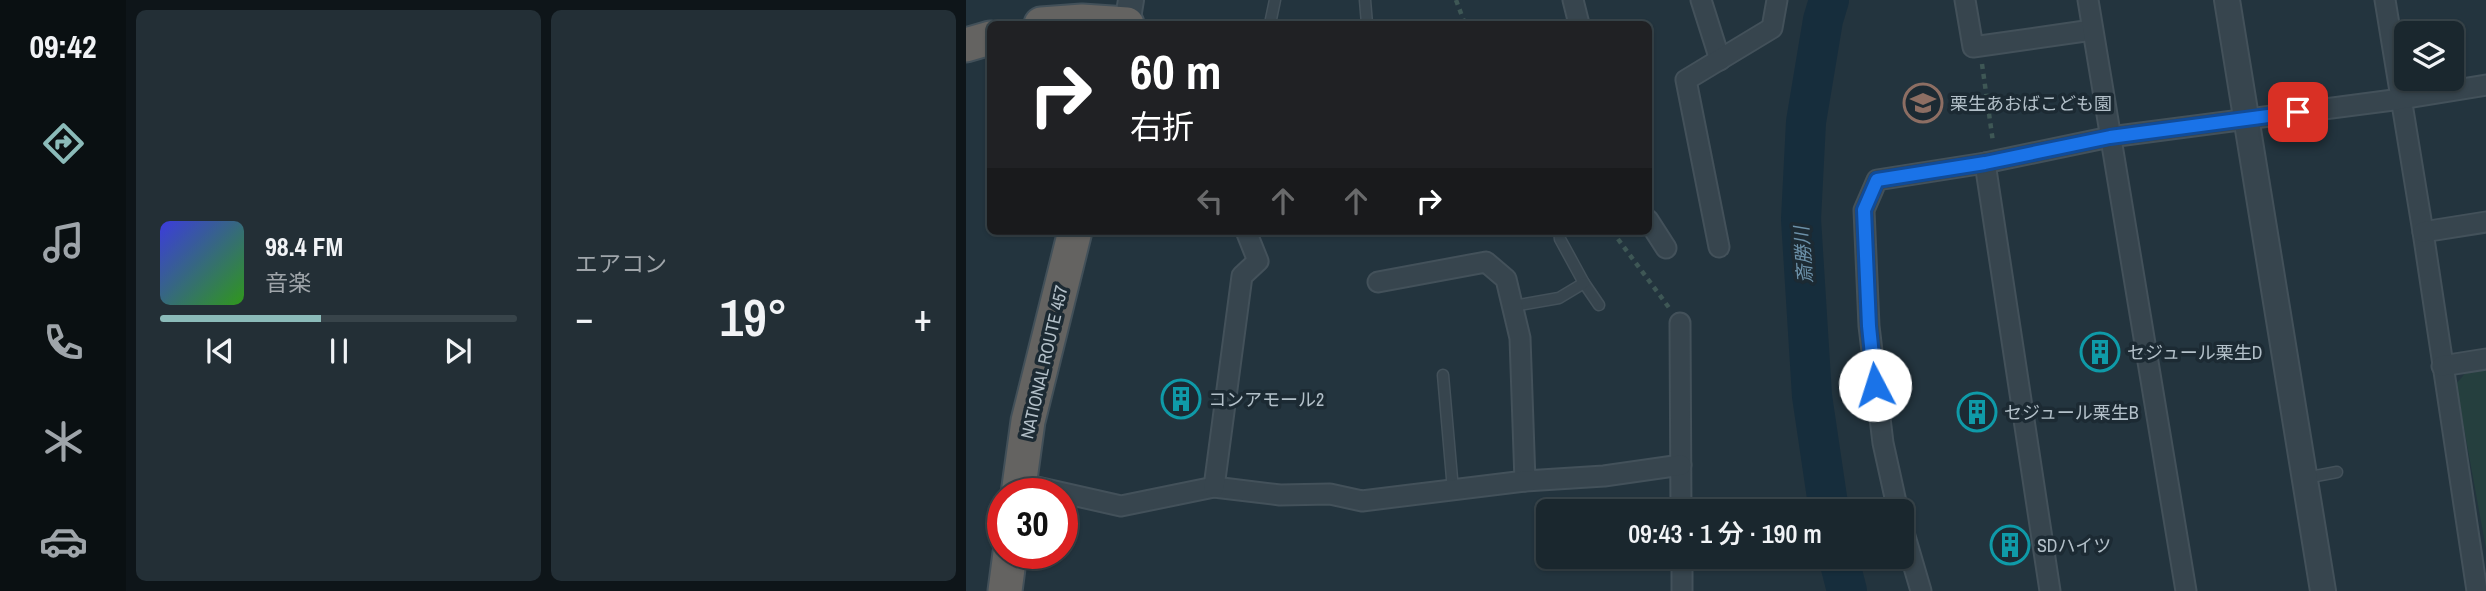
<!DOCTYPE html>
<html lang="ja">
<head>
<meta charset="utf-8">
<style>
  :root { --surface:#1a272e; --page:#232f36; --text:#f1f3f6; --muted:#9fa5aa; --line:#38444a; --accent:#8bbbb9 }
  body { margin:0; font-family:"Archivo Narrow","Noto Sans JP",sans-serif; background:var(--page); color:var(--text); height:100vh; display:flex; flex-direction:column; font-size:26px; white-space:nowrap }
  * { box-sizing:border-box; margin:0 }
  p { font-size:23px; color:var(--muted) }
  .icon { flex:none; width:38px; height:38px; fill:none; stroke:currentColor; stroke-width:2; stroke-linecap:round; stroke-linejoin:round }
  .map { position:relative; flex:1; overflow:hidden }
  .details { display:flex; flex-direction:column; gap:10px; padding:10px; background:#0e1519; width:840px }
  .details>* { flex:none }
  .top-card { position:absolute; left:21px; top:21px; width:665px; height:214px; border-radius:10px; box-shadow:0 2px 5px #0004,0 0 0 2px var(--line); background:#202124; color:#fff; overflow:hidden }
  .fabs { position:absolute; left:1428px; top:21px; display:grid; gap:14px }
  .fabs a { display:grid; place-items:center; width:70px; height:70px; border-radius:10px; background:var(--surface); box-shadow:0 2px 5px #0004,0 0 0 2px var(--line); font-size:35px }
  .speed { position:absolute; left:21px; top:478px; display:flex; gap:14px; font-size:35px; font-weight:700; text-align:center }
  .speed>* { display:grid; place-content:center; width:91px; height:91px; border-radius:50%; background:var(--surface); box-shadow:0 2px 5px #0004,0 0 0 2px var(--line); line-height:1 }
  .speed .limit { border:10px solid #d22; background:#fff; color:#111 }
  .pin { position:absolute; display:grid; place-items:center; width:60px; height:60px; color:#fff; margin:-30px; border-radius:14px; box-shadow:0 4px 10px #0006 }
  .me { position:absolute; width:77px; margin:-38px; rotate:355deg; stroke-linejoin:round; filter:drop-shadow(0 0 5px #0008) }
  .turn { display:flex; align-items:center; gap:24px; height:147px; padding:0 28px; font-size:32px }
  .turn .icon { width:91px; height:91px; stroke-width:2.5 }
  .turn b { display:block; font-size:49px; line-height:60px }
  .lanes { display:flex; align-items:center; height:66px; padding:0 28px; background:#0003; justify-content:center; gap:35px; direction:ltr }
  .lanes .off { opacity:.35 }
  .big { font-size:52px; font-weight:600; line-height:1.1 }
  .details .card { flex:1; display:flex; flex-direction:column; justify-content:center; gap:10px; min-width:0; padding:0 24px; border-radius:10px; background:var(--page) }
  .song { display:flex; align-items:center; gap:21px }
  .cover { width:84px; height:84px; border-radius:10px; background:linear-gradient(135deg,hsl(240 70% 55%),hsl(110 70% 35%)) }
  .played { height:7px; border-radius:4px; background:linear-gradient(90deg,var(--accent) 45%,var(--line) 45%) }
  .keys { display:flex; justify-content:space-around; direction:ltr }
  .heat { display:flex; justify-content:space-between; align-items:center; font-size:38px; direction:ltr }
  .details .tiles { flex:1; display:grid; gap:10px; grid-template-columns:repeat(2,1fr) }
  .trip { position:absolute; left:570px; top:499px; width:378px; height:70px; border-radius:10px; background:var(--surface); box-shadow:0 2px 5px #0004,0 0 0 2px var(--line); font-weight:600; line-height:70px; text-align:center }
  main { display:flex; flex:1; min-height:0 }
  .dock { display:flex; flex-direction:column; width:126px; justify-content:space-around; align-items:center; background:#0a1012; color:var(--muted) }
  .dock .icon { width:49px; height:49px }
  .dock .active { color:var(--accent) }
  .dock b { font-size:32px; color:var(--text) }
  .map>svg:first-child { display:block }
  .park { fill:#253f3e }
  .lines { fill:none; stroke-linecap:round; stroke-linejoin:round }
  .river { stroke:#162d3c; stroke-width:40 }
  .service-casing { stroke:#43515a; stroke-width:13 }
  .minor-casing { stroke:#43515a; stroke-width:23 }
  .tertiary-casing { stroke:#43515a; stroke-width:28 }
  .trunk-casing { stroke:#425059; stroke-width:37 }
  .path { stroke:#3e5755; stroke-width:4.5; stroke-dasharray:5 5; stroke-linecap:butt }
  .service { stroke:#37454e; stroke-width:10 }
  .minor { stroke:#37454e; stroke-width:19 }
  .tertiary { stroke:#37454e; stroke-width:24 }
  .trunk { stroke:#646361; stroke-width:33 }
  .route-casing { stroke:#114b97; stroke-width:18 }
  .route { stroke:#1a73e8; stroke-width:12 }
  .labels { text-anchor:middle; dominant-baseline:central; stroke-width:7; stroke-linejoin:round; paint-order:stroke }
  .poi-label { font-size:18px; fill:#b3c0c9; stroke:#1c2a33; text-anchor:start }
  .street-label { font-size:18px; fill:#b3c0c9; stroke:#1c2a33 }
  .water-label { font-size:19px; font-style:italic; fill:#6c91a9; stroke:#1c2a33 }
</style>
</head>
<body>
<main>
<nav class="dock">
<b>09:42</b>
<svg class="icon active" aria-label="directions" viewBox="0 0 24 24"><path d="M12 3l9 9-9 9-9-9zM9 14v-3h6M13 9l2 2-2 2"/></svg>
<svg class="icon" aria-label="music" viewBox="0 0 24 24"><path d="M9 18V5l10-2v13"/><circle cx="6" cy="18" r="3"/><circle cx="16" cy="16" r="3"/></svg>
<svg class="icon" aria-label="phone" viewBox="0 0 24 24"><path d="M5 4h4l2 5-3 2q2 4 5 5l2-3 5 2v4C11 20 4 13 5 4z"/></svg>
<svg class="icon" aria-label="climate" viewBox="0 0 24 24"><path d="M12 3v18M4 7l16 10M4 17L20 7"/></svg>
<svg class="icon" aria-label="car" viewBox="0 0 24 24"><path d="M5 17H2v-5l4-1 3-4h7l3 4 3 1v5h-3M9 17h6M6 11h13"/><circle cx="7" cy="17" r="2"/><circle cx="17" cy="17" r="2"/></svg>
</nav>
<section class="details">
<div class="tiles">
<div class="card">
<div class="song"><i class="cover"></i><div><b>98.4 FM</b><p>音楽</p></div></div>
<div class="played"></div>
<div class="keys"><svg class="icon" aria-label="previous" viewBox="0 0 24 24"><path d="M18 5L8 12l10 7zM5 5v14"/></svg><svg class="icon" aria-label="pause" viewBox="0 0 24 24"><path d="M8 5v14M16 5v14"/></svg><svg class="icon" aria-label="next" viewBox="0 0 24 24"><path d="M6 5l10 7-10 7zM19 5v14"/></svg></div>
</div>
<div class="card"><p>エアコン</p>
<div class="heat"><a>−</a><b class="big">19°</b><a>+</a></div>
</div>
</div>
</section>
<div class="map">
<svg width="1520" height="591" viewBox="0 0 1520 591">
  <rect width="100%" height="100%" fill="#23343e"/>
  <polygon class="park" points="1520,367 1520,549 1490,384 1502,370"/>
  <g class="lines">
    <g class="river">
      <polyline points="863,0 857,20 840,122 835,219 846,396 863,511"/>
      <polyline points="872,556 881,591"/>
    </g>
    <defs>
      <g id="service">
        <polyline points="399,0 401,24"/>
        <polyline points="304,24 309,0"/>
        <polyline points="593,231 594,239 618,283 633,305"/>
        <polyline points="547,306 593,298 618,283"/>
        <polyline points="477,375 487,490"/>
        <polyline points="1339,478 1371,472"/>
      </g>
      <g id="minor">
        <polyline points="607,0 613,24"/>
        <polyline points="735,0 754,60"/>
        <polyline points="999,0 1007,47 1126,30"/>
        <polyline points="1122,0 1220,591"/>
        <polyline points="1419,0 1457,232 1511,591"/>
        <polyline points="1019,163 1084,591"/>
        <polyline points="682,220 700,248"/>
        <polyline points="1457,232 1520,222"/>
        <polyline points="753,247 720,80 806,28 811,0"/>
        <polyline points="412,282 520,262 540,279 554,338 559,481"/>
        <polyline points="714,323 715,511"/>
        <polyline points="1476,366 1520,359"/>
        <polyline points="53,483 155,506 248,487 314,495 364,494 396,501 559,481 638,476 715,465"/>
        <polyline points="248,487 276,276 292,261 280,231"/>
        <polyline points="932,511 917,443 903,326 898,210 911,180 1019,163 1144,137 1435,99 1520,85"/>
        <polyline points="936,526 955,591"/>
        <polyline points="716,556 716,591"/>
      </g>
      <g id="tertiary">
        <polyline points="1261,0 1357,591"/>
        <polyline points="161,24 165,0"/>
      </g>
      <g id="trunk">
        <polyline points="75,24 116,21 161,24"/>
        <polyline points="0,45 24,38"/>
        <polyline points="52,494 62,421 109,231"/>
        <polyline points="39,591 44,553"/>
      </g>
    </defs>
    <use href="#service" class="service-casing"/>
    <use href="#minor" class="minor-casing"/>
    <use href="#tertiary" class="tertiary-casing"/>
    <use href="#trunk" class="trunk-casing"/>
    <g class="path">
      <polyline points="490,0 499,24"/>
      <polyline points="1016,64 1027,142"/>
      <polyline points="646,231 704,309"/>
    </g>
    <use href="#service" class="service"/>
    <use href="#minor" class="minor"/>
    <use href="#tertiary" class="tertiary"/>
    <use href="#trunk" class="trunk"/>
  </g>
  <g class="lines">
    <defs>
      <polyline id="route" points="909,385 903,326 898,210 911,180 1019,163 1144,137 1332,112"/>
    </defs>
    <use href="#route" class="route-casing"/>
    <use href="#route" class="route"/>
  </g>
  <defs>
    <symbol id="school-ring" viewBox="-11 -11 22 22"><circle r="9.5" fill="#1c2a33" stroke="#8d6e63" stroke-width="1.5"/><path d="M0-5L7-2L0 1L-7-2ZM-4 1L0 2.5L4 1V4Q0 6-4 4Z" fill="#8d6e63"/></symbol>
    <symbol id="building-ring" viewBox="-11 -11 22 22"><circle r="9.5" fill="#1c2a33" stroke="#0f9aa8" stroke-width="1.5"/><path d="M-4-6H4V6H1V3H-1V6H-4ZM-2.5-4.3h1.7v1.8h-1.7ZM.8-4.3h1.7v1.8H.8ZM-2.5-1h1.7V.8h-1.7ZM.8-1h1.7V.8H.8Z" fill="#0f9aa8"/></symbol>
  </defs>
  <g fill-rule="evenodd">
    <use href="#school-ring" x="935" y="81" width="44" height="44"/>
    <use href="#building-ring" x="1112" y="330" width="44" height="44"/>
    <use href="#building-ring" x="193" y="377" width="44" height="44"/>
    <use href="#building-ring" x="989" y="390" width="44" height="44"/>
    <use href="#building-ring" x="1022" y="523" width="44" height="44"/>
  </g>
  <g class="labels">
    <g class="poi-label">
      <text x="984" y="103">栗生あおばこども園</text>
      <text x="1161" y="352">セジュール栗生D</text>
      <text x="242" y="399">コンアモール2</text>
      <text x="1038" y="412">セジュール栗生B</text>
      <text x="1071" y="545">SDハイツ</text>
    </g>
    <g class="street-label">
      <text transform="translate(78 362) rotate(-77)">NATIONAL ROUTE 457</text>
    </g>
    <g class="water-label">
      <text transform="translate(837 255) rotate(-94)">斎勝川</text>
    </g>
  </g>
</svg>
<div class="fabs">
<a><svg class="icon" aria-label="layers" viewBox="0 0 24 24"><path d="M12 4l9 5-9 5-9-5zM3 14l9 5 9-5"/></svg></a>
</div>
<div class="speed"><div class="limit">30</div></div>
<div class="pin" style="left:1332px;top:112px;background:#d93025"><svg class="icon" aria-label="arrive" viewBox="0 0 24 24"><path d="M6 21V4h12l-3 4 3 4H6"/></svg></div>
<svg class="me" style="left:909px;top:385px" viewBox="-20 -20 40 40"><circle r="19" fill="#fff"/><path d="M0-13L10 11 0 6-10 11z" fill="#1a73e8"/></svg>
<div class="trip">09:43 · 1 分 · 190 m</div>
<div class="top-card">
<div class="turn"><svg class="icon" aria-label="right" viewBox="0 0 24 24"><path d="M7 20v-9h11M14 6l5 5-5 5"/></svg><div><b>60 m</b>右折</div></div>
<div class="lanes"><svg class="icon off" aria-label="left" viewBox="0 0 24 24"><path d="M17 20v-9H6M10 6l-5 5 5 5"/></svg><svg class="icon off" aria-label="ahead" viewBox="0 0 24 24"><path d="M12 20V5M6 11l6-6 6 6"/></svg><svg class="icon off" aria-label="ahead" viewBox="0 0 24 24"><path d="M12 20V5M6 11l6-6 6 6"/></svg><svg class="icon" aria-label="right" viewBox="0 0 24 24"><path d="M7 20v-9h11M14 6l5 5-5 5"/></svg></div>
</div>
</div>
</main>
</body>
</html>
